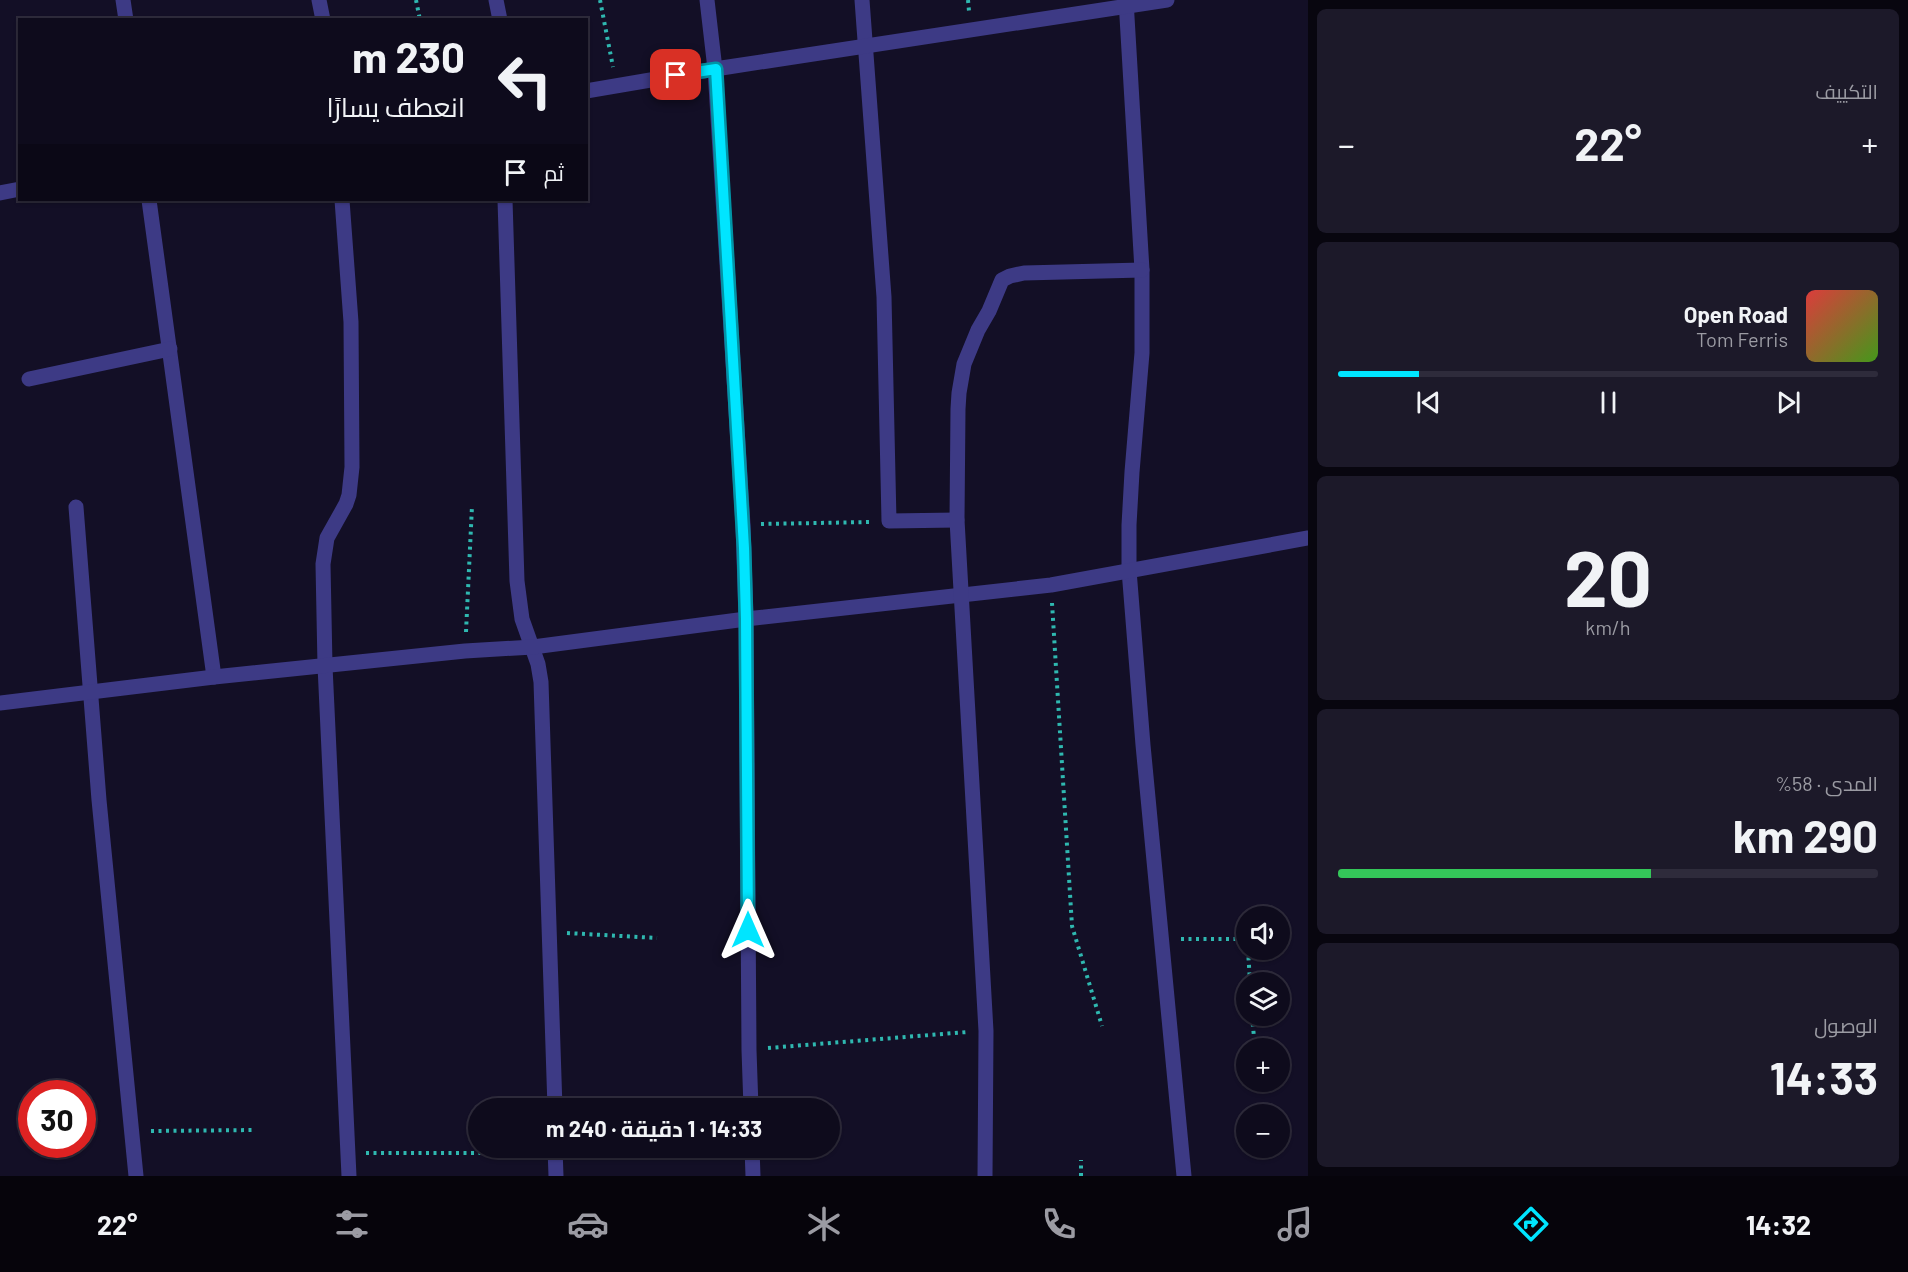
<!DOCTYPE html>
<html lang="ar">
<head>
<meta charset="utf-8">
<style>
  :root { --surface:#0e0b1c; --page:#1c1929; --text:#f1f3f6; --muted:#9b9ba3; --line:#2e2b3b; --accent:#00e5ff }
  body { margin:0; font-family:Barlow,Cairo,sans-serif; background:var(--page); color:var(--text); direction:rtl; height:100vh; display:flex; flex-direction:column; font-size:22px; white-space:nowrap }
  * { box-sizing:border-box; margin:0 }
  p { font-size:20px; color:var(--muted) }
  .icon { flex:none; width:33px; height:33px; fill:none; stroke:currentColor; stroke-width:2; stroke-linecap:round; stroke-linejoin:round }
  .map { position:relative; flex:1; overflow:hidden; direction:ltr }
  .panel { display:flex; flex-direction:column; gap:9px; padding:9px; background:#08060f; width:600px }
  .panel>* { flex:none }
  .banner { position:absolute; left:18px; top:18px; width:570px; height:183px; border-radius:0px; box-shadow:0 2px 4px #0004,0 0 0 2px var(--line); direction:rtl; background:#0e0b1c; color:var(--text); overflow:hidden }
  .controls { position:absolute; left:1236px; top:906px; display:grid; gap:12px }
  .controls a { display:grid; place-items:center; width:54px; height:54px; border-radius:50%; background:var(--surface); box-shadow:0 2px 4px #0004,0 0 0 2px var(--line); font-size:30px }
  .speed { position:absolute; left:18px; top:1080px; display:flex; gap:12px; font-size:30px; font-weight:700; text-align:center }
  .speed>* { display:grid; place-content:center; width:78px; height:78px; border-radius:50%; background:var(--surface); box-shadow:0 2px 4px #0004,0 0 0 2px var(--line); line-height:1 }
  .speed .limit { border:9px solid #d22; background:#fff; color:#111 }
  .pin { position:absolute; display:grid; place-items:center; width:51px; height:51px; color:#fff; margin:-26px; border-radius:12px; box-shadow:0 3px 9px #0006 }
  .me { position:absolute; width:66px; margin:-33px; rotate:0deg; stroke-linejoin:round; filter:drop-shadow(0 0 4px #0008) }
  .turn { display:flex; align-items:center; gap:21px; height:126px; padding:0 24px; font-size:27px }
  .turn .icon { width:78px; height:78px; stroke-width:2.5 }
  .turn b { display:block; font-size:42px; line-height:51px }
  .then { display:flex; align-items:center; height:57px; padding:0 24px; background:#0003; gap:12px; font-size:22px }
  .big { font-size:45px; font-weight:700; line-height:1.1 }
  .panel .widget { flex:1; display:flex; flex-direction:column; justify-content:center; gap:9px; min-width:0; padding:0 21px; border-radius:9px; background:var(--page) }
  .panel .dial { align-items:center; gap:0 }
  .dial b { font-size:78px; line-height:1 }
  .song { display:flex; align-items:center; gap:18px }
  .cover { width:72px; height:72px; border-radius:9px; background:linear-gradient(135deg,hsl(0 70% 55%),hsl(100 70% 35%)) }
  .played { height:6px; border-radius:3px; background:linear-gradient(90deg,var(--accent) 15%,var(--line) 15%) }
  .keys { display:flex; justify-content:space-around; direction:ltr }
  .heat { display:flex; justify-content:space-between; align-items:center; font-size:33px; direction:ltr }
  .charge { height:9px; border-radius:4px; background:linear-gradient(90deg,#34c759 58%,var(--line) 0) }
  .trip { position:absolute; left:468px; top:1098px; width:372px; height:60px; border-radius:30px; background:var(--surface); box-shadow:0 2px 4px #0004,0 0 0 2px var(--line); font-weight:700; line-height:60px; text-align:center; direction:rtl }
  .menu { display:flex; height:96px; justify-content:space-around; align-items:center; background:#06040b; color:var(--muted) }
  .menu .icon { width:42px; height:42px }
  .menu .selected { color:var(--accent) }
  .menu b { font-size:27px; color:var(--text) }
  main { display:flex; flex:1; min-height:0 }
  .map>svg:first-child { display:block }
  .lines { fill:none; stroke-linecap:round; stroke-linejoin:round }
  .path { stroke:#2fb8b0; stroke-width:4; stroke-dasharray:3 4.5; stroke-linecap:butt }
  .street { stroke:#3d3a85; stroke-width:15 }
  .route-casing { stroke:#0095a6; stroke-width:15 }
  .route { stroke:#00e5ff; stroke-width:10 }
</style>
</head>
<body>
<main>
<section class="panel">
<div class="widget"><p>التكييف</p>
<div class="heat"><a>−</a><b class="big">22°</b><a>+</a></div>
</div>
<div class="widget">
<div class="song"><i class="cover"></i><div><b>Open Road</b><p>Tom Ferris</p></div></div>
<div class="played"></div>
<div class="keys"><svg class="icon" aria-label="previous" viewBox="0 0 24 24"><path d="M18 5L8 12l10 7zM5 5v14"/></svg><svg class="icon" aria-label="pause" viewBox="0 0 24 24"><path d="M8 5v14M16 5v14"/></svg><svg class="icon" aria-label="next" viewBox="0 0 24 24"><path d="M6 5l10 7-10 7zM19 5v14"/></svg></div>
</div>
<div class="widget dial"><b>20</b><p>km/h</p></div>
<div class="widget"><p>المدى · 58%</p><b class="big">290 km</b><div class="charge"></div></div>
<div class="widget"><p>الوصول</p><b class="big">14:33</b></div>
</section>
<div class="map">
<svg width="1308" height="1176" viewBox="0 0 1308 1176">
  <rect width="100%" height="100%" fill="#130f26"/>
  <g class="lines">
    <g class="path">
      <polyline points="416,0 420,20"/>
      <polyline points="600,0 613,67"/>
      <polyline points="968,0 969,11"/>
      <polyline points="761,524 871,522"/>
      <polyline points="1052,603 1072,926 1102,1026"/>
      <polyline points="466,632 472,506"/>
      <polyline points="567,933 657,938"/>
      <polyline points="1181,939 1246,939"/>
      <polyline points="1248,950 1250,982"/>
      <polyline points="1252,1016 1255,1048"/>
      <polyline points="768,1048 967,1032"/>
      <polyline points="151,1131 255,1130"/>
      <polyline points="366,1153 482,1153"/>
      <polyline points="1081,1176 1081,1160"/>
    </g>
    <g class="street">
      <polyline points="123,0 126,20"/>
      <polyline points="319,0 323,20"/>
      <polyline points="496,0 500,20"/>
      <polyline points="707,0 715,69 743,525 746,619 749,1050 751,1108"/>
      <polyline points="862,0 884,297 889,521 957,520"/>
      <polyline points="1126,0 1142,270 1142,353 1132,472 1129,525 1129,570 1143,745 1184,1176"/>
      <polyline points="586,91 715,69 1167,0"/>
      <polyline points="0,193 20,189"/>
      <polyline points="149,200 214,677"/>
      <polyline points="342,200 351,322 352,467 349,495 346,504 327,538 323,564 325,666 349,1176"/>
      <polyline points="505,200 517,581 522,619 538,664 541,682 555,1108"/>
      <polyline points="29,379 170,349"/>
      <polyline points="76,507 99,800 136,1176"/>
      <polyline points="0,703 214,677 465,651 533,647 746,619 1051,585 1308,538"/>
      <polyline points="555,1148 556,1176"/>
      <polyline points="752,1148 753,1176"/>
      <polyline points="985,1176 986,1031 957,520 958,409 959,393 964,364 978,330 989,311 1002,280 1010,276 1024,273 1142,270"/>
    </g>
  </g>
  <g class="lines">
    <defs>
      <polyline id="route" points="676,75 716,69 744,548 746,619 748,930"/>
    </defs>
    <use href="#route" class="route-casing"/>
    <use href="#route" class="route"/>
  </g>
</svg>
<div class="controls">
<a><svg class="icon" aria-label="sound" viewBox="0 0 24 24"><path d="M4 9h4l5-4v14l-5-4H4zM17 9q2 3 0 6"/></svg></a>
<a><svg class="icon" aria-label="layers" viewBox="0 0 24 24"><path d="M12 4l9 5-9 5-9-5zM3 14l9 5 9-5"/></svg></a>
<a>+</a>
<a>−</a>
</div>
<div class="speed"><div class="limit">30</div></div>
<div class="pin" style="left:676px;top:75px;background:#d93025"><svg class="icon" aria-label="arrive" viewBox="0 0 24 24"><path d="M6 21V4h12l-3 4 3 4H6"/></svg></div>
<svg class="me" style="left:748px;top:930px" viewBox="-20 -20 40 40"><path d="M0-17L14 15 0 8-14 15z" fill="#00e5ff" stroke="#fff" stroke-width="4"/></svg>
<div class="trip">14:33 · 1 دقيقة · 240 m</div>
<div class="banner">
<div class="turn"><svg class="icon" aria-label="left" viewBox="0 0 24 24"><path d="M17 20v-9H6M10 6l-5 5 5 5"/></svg><div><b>230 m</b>انعطف يسارًا</div></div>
<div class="then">ثم<svg class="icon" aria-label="arrive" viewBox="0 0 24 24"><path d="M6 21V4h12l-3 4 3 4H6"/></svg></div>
</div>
</div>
</main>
<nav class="menu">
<b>14:32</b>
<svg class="icon selected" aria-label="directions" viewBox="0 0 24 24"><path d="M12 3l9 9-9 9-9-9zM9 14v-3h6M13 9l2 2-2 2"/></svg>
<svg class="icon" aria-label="music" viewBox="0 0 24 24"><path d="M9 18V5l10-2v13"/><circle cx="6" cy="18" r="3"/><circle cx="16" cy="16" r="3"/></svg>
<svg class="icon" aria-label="phone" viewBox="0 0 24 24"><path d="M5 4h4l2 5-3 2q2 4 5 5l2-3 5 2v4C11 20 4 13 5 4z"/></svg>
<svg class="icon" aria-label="climate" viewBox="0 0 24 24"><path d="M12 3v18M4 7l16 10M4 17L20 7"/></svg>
<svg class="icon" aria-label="car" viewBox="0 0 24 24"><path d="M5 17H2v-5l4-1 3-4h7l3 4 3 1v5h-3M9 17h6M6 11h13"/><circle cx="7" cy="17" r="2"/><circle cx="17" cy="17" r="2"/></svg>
<svg class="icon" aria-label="filters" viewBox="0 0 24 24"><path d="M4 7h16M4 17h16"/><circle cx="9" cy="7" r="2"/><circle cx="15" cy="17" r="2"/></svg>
<b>22°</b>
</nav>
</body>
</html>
